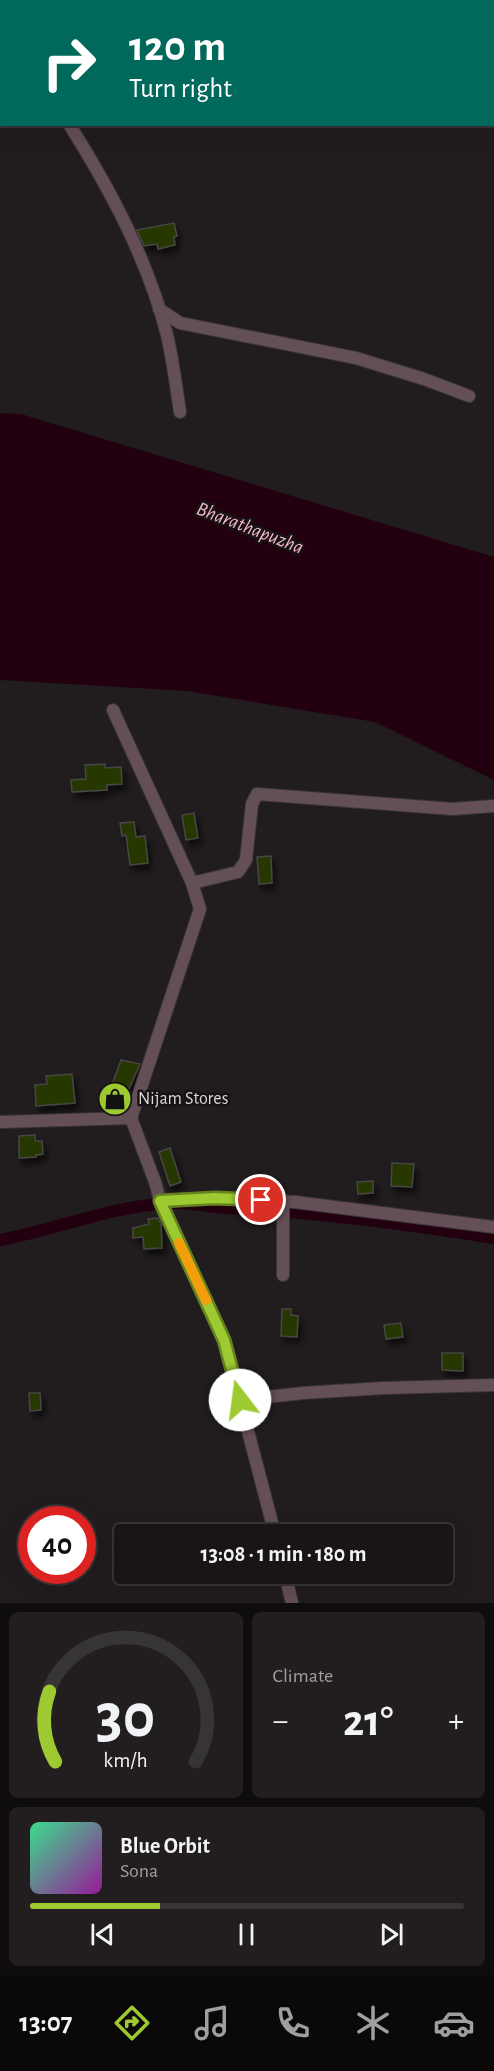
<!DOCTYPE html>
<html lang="en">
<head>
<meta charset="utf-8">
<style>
  :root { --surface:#191516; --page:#221e1f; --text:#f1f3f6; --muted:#9f9fa1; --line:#373435; --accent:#9dca30 }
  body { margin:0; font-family:"Alegreya Sans",sans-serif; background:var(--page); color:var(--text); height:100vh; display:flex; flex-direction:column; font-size:22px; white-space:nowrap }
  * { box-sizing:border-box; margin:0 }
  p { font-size:20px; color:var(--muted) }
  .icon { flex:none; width:33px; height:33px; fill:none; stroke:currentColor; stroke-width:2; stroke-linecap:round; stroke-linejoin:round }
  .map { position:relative; height:1603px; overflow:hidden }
  .details { display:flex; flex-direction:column; gap:9px; padding:9px; background:#0e0c0c; flex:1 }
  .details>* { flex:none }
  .hud { position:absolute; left:0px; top:0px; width:495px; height:126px; box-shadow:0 6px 24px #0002,0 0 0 2px var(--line); background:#00695c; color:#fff; overflow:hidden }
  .speed { position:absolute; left:18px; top:1506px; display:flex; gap:12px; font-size:30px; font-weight:700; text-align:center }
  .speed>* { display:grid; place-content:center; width:78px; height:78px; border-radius:50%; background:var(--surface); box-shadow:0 6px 24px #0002,0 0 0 2px var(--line); line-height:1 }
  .speed .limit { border:9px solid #d22; background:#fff; color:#111 }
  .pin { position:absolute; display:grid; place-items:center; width:51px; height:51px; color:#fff; margin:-26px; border:3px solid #fff; border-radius:50%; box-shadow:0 2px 6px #0007 }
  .me { position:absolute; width:66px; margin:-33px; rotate:345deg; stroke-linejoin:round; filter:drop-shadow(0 0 4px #0008) }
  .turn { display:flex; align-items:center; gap:21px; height:126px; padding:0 30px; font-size:27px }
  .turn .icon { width:78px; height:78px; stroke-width:2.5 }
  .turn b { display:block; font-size:42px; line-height:51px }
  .big { font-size:45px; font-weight:600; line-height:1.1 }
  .details .card { flex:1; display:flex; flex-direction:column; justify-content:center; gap:9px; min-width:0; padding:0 21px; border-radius:9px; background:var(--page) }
  .details .dial { align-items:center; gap:0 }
  .dial svg { height:156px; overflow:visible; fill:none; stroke:var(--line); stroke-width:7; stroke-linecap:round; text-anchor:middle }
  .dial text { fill:var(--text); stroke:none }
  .song { display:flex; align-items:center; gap:18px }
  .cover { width:72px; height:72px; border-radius:9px; background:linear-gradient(135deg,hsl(150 70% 55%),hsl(300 70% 35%)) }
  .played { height:6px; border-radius:3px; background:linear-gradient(90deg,var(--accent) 30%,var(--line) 30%) }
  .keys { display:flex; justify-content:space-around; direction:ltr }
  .heat { display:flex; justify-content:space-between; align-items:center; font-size:33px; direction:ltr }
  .details .tiles { flex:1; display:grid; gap:9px; grid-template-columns:1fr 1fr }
  .card:last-child { grid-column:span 2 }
  .trip { position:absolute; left:114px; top:1524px; width:339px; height:60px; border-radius:6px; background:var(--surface); box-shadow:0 6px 24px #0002,0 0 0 2px var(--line); font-weight:600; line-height:60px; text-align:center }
  .menu { display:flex; height:96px; justify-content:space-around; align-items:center; background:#0a0809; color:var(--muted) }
  .menu .icon { width:42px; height:42px }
  .menu .selected { color:var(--accent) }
  .menu b { font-size:27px; color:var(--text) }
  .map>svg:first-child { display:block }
  .water { fill:#22000f }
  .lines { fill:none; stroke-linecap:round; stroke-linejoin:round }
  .canal { stroke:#22000f; stroke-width:12 }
  .building { fill:#283706; stroke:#464743; stroke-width:1.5; filter:url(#shadow) }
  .minor-casing { stroke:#3b3638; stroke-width:14 }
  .minor { stroke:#654f57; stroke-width:12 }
  .route-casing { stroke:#66831f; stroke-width:15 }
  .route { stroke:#9dca30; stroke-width:10 }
  .slow { stroke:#f59e0b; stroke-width:10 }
  .labels { text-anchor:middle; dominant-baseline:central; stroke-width:5; stroke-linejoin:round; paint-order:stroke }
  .poi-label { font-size:18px; fill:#dad7d8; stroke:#171315; text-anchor:start }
  .water-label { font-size:20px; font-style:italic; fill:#f8b6ce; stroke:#171315 }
</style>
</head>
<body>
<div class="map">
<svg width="494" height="1603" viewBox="0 0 494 1603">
  <defs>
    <filter id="shadow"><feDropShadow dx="3.5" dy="6" stdDeviation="3" flood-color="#0009"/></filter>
  </defs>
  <rect width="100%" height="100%" fill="#211c1e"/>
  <polygon class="water" points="0,413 21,414 494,557 494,780 375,722 188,691 0,680"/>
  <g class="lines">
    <path class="canal" d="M0,1240C58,1229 114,1205 173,1203C191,1202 209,1207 227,1208C317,1212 405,1224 494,1238"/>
  </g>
  <g class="building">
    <polygon points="174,223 177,236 174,237 175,245 158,249 157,244 144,246 137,230"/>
    <polygon points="105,764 105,768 121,767 122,784 107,785 107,790 72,792 71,780 86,779 85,765"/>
    <polygon points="194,813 198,838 186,840 182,815"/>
    <polygon points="134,822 136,837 145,836 148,863 130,865 126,835 122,836 120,823"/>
    <polygon points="271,856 272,883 259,884 257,857"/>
    <polygon points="121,1060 140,1064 128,1091 121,1088 121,1106 108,1108 109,1093"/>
    <polygon points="72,1074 75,1103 36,1106 35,1085 47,1084 46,1076"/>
    <polygon points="35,1135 35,1141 42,1141 43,1154 36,1155 36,1157 19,1158 19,1136"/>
    <polygon points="170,1148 181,1182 170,1186 159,1152"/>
    <polygon points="392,1163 414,1164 412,1187 391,1186"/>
    <polygon points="373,1181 373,1193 358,1194 357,1182"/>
    <polygon points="158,1218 161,1224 162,1248 144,1249 143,1237 133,1238 133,1228 149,1224 148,1219"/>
    <polygon points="282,1309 291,1309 291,1315 298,1316 297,1337 281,1336"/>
    <polygon points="401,1323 403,1337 386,1339 384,1325"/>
    <polygon points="442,1353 463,1353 463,1371 442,1370"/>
    <polygon points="29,1393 40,1393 41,1410 30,1411"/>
  </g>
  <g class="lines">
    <defs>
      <g id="minor">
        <polyline points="127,0 127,2"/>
        <polyline points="0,59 2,60"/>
        <path d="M69,124C110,189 148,260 167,335C173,360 176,386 180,412"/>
        <polyline points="159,309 180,323 356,358 424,379 469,396"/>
        <polyline points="113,710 192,883 200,909 131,1118"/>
        <polyline points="192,883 238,872 246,860 252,804 257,794 452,809 494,806"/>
        <polyline points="0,1122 131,1118 155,1182 162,1207 224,1340 275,1534"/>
        <polyline points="160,1201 215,1198 295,1202 494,1227"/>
        <polyline points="283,1275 283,1201"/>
        <polyline points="240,1400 303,1393 384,1388 494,1385"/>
        <polyline points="285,1574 292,1603"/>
      </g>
    </defs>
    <use href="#minor" class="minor-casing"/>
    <use href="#minor" class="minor"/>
  </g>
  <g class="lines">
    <defs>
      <polyline id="route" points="240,1400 224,1340 160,1201 215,1198 261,1200"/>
    </defs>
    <use href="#route" class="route-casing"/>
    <use href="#route" class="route"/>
    <polyline class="slow" points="179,1243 206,1300"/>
  </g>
  <defs>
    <symbol id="shop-disc" viewBox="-11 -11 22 22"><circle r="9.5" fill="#9dca30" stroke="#171315"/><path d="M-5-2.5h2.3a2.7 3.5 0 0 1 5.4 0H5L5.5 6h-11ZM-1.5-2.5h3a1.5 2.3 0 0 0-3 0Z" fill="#111"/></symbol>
  </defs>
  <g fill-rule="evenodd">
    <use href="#shop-disc" x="96" y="1080" width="38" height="38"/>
  </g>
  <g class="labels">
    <g class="poi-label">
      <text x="138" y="1099">Nijam Stores</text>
    </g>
    <g class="water-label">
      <text transform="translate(250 528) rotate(21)">Bharathapuzha</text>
    </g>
  </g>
</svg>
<div class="speed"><div class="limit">40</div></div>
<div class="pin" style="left:261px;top:1200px;background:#d93025"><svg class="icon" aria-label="arrive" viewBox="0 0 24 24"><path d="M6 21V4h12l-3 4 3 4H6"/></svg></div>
<svg class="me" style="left:240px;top:1400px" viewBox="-20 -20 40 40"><circle r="19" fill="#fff"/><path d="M0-13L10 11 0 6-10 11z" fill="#9dca30"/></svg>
<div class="trip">13:08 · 1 min · 180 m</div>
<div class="hud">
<div class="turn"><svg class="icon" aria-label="right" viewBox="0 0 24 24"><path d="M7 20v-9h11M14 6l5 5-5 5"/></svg><div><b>120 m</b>Turn right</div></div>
</div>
</div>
<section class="details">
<div class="tiles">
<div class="card dial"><svg viewBox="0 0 100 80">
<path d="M14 69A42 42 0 1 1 86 69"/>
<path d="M14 69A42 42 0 0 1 11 33" stroke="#9dca30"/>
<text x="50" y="56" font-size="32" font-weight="700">30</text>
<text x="50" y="72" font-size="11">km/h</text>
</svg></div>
<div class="card"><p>Climate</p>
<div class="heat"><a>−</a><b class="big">21°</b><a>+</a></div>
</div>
<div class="card">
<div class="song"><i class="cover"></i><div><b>Blue Orbit</b><p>Sona</p></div></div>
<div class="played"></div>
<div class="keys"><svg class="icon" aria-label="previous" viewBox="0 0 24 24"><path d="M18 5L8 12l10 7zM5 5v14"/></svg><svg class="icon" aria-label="pause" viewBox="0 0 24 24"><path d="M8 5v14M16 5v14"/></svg><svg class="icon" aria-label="next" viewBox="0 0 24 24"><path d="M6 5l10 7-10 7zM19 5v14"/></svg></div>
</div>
</div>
</section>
<nav class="menu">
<b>13:07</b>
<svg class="icon selected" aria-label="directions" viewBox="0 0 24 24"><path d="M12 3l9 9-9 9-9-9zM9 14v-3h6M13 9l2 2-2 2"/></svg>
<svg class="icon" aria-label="music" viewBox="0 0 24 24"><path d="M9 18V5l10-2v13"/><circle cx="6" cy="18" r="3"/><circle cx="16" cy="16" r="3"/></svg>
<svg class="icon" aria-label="phone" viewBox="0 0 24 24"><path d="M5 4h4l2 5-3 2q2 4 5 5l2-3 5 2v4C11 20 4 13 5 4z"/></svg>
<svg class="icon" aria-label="climate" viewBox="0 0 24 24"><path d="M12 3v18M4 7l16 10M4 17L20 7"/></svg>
<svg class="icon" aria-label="car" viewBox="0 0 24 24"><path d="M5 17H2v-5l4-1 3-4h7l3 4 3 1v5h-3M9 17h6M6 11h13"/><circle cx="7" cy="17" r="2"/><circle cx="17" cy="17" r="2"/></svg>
</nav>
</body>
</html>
